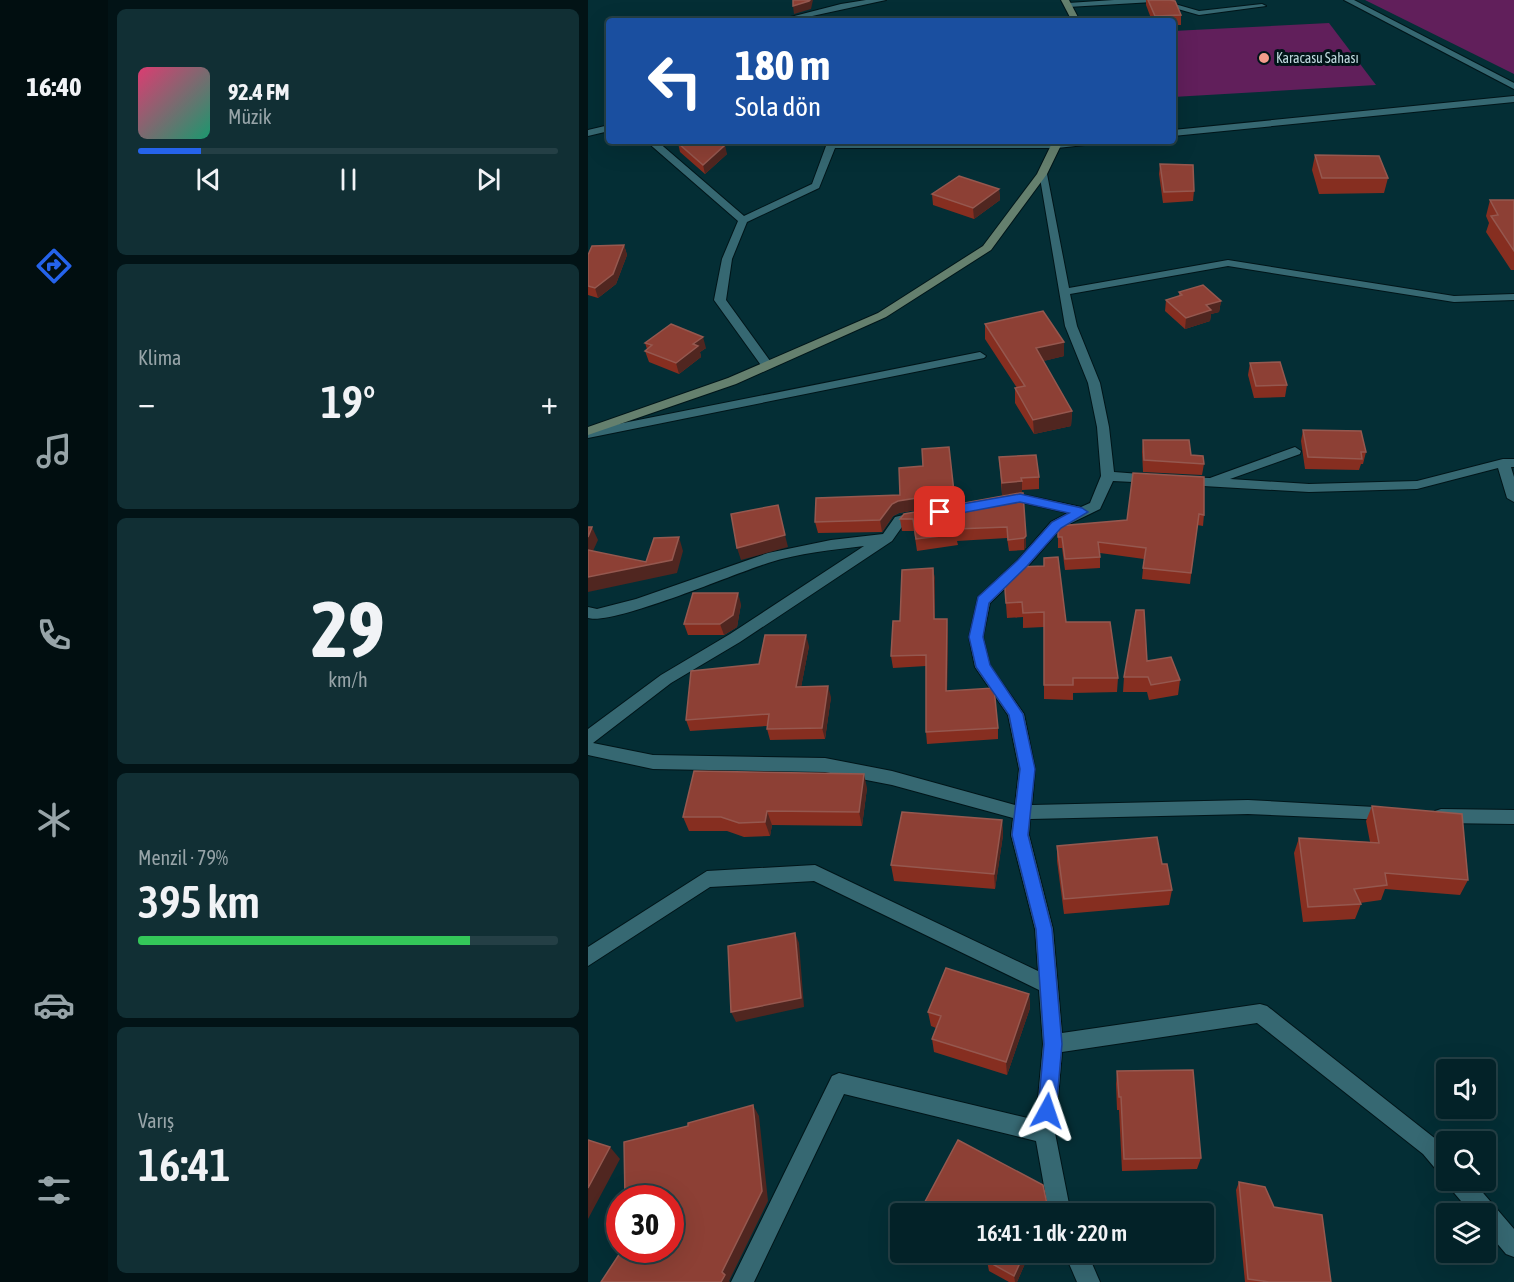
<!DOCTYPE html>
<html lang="tr">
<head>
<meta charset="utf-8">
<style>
  :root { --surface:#032228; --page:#112f34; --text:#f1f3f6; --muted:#97a4a8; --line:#243f45; --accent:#2563eb }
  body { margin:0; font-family:"Asap Condensed",sans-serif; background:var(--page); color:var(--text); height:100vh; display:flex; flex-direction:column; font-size:22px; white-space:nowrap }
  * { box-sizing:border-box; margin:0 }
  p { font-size:20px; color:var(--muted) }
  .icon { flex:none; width:33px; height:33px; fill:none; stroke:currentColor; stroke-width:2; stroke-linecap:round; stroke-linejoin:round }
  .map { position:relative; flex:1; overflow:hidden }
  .drawer { display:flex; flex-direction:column; gap:9px; padding:9px; background:#021316; width:480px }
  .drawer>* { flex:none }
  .top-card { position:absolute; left:18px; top:18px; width:570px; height:126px; border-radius:6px; box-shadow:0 6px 24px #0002,0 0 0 2px var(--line); background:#1a4fa0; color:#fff; overflow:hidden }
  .controls { position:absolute; left:848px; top:1059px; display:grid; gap:12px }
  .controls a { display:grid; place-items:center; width:60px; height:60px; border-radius:6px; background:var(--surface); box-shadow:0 6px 24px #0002,0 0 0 2px var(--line); font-size:30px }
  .speed { position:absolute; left:18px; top:1185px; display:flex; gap:12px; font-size:30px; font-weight:700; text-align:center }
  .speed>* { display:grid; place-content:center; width:78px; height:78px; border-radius:50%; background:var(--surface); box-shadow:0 6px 24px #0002,0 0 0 2px var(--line); line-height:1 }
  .speed .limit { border:9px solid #d22; background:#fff; color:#111 }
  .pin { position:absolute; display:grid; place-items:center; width:51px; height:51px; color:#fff; margin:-26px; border-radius:12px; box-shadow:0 3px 9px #0006 }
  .me { position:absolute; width:66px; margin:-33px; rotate:5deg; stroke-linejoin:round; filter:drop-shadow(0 0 4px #0008) }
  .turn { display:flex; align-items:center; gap:21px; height:126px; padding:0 30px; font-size:27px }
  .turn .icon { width:78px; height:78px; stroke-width:2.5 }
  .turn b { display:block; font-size:42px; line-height:51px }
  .big { font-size:45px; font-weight:600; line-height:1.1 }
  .drawer .widget { flex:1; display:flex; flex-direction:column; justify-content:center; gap:9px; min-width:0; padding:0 21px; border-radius:9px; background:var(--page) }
  .drawer .dial { align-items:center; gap:0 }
  .dial b { font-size:78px; line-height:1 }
  .song { display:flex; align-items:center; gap:18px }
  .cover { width:72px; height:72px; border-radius:9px; background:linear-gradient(135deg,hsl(340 70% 55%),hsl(160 70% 35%)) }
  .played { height:6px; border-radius:3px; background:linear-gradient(90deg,var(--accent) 15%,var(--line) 15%) }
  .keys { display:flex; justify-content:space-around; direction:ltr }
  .heat { display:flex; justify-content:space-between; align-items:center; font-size:33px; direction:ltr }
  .charge { height:9px; border-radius:4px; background:linear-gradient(90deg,#34c759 79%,var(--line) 0) }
  .trip { position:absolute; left:302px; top:1203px; width:324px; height:60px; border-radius:6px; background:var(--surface); box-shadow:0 6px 24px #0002,0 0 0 2px var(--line); font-weight:600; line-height:60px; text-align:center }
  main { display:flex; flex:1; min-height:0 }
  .tab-bar { display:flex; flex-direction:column; width:108px; justify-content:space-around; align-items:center; background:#010e10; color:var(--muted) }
  .tab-bar .icon { width:42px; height:42px }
  .tab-bar .selected { color:var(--accent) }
  .tab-bar b { font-size:27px; color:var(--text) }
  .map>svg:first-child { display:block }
  .green { fill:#611f5b }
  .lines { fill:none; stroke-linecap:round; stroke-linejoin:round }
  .minor-casing { stroke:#001519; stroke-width:2 }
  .secondary-casing { stroke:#001519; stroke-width:2 }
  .minor { fill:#366872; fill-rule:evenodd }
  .secondary { fill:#65806e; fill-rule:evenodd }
  .wall { fill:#862e20 }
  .shaded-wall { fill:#502620 }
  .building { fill:#8d4035; stroke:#95584f; stroke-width:1.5 }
  .route { fill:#2563eb; stroke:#184099; stroke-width:1.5 }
  .poi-dot { fill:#f49d8c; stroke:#011418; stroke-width:2 }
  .labels { text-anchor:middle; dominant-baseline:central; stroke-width:6; stroke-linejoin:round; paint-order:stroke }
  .far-poi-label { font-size:14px; fill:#c0d9de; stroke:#011418; text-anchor:start }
</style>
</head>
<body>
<main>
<nav class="tab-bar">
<b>16:40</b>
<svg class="icon selected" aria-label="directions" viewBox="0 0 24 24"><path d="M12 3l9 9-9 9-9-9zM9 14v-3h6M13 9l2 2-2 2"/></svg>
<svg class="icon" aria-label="music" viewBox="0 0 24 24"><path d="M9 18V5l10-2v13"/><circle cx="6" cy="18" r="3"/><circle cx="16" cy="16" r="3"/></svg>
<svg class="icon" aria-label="phone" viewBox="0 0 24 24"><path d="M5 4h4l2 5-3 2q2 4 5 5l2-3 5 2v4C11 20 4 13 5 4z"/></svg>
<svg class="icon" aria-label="climate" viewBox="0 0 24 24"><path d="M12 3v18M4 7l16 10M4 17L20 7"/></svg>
<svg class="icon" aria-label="car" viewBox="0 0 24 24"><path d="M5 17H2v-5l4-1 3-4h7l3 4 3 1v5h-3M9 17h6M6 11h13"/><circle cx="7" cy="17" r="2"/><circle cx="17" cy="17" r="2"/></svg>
<svg class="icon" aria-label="filters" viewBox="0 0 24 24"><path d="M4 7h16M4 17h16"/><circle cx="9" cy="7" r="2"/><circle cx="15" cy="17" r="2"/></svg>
</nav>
<section class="drawer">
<div class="widget">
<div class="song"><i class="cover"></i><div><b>92.4 FM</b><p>Müzik</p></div></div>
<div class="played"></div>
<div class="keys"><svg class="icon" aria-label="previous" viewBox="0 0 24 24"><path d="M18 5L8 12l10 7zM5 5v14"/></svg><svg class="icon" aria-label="pause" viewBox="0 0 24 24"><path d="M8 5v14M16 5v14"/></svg><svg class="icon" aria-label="next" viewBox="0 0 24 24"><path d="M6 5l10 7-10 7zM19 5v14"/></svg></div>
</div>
<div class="widget"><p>Klima</p>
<div class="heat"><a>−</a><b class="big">19°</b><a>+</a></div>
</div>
<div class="widget dial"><b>29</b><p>km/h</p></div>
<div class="widget"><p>Menzil · 79%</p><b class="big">395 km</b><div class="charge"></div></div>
<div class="widget"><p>Varış</p><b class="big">16:41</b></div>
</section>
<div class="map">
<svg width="926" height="1282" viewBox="0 0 926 1282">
  <rect width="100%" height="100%" fill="#042e35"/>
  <g class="green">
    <polygon points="777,0 926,0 926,74"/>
    <polygon points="741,23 788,85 585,97 585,31"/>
  </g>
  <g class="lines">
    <defs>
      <g id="minor">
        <polygon points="278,0 298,0 201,21 187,21 253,4"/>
        <polygon points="526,0 573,0 611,11 674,4 678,6 611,15 565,2 480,7 476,5 480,3"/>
        <polygon points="756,0 766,0 926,83 926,89"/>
        <polygon points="926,96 926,102 585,136 585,130"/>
        <polygon points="21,125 21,131 0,136 0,130"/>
        <polygon points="58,141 69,141 156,216 224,184 238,146 232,141 511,141 506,144 469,148 247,148 231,188 159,222 144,259 138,300 185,365 179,369 175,368 126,300 134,259 150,221"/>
        <path d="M451,172L459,174L481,288L640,260L866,296L926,294V300L866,302L640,266L482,294L489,326L512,383L521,427L526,472L565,475L572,479L565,483L525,481L512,509L473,528L440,566L402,603L395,637L402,666L436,714L447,769L444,805L660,800L805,808L807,813L805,818L799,820L660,814L442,819L441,835L465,929L474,1033L672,1004L679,1006L849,1140L858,1150V1177L851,1173L835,1154L669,1023L474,1052L467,1133L483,1214H461L448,1141L256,1094L166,1282H143L244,1076L251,1073L448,1120L455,1044L451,990L226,881L122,887L0,966V947L119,871L227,865L450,971L447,929L423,835L425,818L304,785L237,772L65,769L0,755V729L73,675L142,634L276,546C244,550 211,553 180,563C148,573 24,626 0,618V607L9,609L48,599L180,553L243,540L295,534L307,517L332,511L337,513L339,516L337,519L316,524L304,541L152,642L83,683L5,743L65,755L237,758L304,771L427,805L431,769L420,715L387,667L381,637L390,597L430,560L463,522L480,513L432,502L415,505L408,501L410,498L432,494L493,507L502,503L513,476L509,427L500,383L477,326Z"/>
        <polygon points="392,352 398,356 396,358 0,438 0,430"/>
        <polygon points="707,447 713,451 712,454 642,479 721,484 829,481 915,459 926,459 926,467 923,467 926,477 926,502 919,498 910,468 829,489 721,492 598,485 591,481 598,477 622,478"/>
        <polygon points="853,809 926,810 926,824 853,823 847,821 844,816 847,811"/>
        <polygon points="860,1180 884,1180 926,1229 926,1257 918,1254 897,1229 897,1214 884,1214 862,1188"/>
        <polygon points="476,1252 499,1252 512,1282 489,1282"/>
      </g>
      <g id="secondary">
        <polygon points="473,0 481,0 492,21 484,21"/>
        <polygon points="465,141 475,141 459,174 403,250 298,317 148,384 0,435 0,427 140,378 290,313 395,246 449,174"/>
      </g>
    </defs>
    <use href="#minor" class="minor-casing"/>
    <use href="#secondary" class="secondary-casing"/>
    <use href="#minor" class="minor"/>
    <use href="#secondary" class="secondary"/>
  </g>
  <g class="wall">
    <polygon points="558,0 560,0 593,15 593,25 585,25 585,21 564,21 558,5"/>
    <polygon points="87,141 131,141 139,154 117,174 92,152 90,143"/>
    <polygon points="727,155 800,178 796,193 731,194 724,170"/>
    <polygon points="572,164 606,191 605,201 575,203 571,174"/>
    <polygon points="411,189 412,200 386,219 345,205 344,194"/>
    <polygon points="902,200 926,200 926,270 923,270 898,232 901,223 898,216"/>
    <polygon points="36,245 39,255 28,284 10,298 0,295 0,255"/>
    <polygon points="591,292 633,301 631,312 623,314 622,321 597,329 577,311 578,300 591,296"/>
    <polygon points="397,324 476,356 455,361 484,411 483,426 446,434 427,403 427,388 429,388 397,339"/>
    <polygon points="57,343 118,348 112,352 113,357 91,374 61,362 57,351 59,349"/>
    <polygon points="662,363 699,385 697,397 666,398 660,375"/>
    <polygon points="715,430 778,452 775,464 773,464 771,470 717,469 713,441"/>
    <polygon points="555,440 603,455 616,464 614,475 555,472 554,452"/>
    <polygon points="411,457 451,477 451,489 434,490 434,492 414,495"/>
    <polygon points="545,473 616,515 615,526 609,525 602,584 554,579 556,559 512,553 512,568 477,570 474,548 470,548 470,526 539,520"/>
    <polygon points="432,493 438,536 438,547 436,550 421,551 419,538 369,541 370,545 329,551 326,531 314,531 312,519"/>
    <polygon points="367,503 311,513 305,516 294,532 230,533 227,522"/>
    <polygon points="345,568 347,580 347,619 360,630 359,691 410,728 410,739 339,744 338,732 338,666 305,668 303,656 312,621"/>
    <polygon points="416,576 478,622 530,678 529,692 485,693 485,700 456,699 456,627 435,628 435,617 419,618"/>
    <polygon points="153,604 149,627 136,635 100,635 96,624"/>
    <polygon points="221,646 213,687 243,697 237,739 182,740 179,729 179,726 102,731 98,720 171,664"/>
    <polygon points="559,661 592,680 590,695 561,700 559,692 535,692 536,677"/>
    <polygon points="279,788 274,826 184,825 182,836 156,837 139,831 101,831 95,817"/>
    <polygon points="784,806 880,880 872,895 797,889 793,900 772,903 773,904 767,919 715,922 706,853 711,838 782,842 778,821"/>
    <polygon points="414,820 415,835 407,889 306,881 303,865"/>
    <polygon points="469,846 574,864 584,890 581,905 476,914 469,861"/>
    <polygon points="441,994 442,1008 419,1075 346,1052 344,1039 348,1028 343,1026 340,1012"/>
    <polygon points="529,1071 613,1158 609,1169 534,1171 531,1110 529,1110 528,1084"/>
    <polygon points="651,1182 686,1207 743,1282 657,1282 648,1190"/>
    <polygon points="387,1252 442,1252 429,1282 421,1282 401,1271 399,1261 400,1260"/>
  </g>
  <g class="shaded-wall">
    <polygon points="222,0 225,0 223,9 206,14 205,6"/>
    <polygon points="137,145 139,154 117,174 115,165"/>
    <polygon points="411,189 412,200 386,219 385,208"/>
    <polygon points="36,245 39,255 28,284 10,298 7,288"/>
    <polygon points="633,301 631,312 623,314 622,321 597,329 598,318 618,305"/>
    <polygon points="115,337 118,348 112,352 113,357 91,374 88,363 105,344"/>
    <polygon points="476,342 476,356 448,363 448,348"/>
    <polygon points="484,411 483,426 446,434 445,420"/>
    <polygon points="434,481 434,492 414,495 414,483"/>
    <polygon points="366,492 367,503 311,513 305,516 294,532 292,520 304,504 310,501"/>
    <polygon points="4,527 10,540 0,562 0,537"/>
    <polygon points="197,535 200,547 153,560 149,548"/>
    <polygon points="438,536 438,547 436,550 436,538"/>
    <polygon points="91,537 95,551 89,573 0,592 0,577 84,560"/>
    <polygon points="345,568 347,580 347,631 346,619"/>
    <polygon points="150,593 153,604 149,627 136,635 132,624"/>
    <polygon points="359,619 360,630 359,702 358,691"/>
    <polygon points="218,635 221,646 211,698 208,687"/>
    <polygon points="240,686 243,697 237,739 234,728"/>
    <polygon points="276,774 279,788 274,826 271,812"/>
    <polygon points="179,811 184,825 182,836 177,822"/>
    <polygon points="414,820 415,835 407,889 406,874"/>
    <polygon points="207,933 211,943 216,1007 148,1022 143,1012"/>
    <polygon points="441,994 442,1008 419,1075 418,1062"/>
    <polygon points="165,1105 171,1116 180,1201 141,1281 142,1282 133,1282 134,1272"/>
    <polygon points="22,1147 32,1159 0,1219 0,1188"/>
    <polygon points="459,1204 459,1214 455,1214"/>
    <polygon points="437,1252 442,1252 429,1282 427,1282 426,1276"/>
  </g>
  <g class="building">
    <polygon points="205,0 222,0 221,1 205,6"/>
    <polygon points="560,0 582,0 587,1 593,15 567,16"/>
    <polygon points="97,141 131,141 137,145 115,165 90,143"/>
    <polygon points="727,155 791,156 800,178 734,178"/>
    <polygon points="572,164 605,165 606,191 576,192"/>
    <polygon points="371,176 411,189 385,208 344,194"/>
    <polygon points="902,200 926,200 926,251 903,216 910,215"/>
    <polygon points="36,245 25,274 7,288 0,286 0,255 4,246"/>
    <polygon points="615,285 633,301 618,305 623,310 598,318 578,300 594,295 591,292"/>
    <polygon points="455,311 476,342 448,348 484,411 445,420 427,388 437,386 397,324"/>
    <polygon points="83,324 115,337 105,344 110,346 88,363 57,351 64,345 57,343"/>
    <polygon points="692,362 699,385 668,386 662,363"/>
    <polygon points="715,430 773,431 778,452 773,452 774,459 720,457"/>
    <polygon points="555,440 601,440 603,455 615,456 616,464 556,460"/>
    <polygon points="361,447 366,492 310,501 304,504 292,520 227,522 228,498 312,495 311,468 335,466 334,449"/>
    <polygon points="448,455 451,477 433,478 434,481 414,483 411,457"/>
    <polygon points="545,473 616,477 616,515 611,514 603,573 555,568 558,548 510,542 512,557 477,559 474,537 470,537 470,526 539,520"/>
    <polygon points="432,493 435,493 438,536 436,538 420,540 419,527 368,529 369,534 328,539 325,519 312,519 316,514"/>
    <polygon points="190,505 197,535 149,548 143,514"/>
    <polygon points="0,527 4,527 0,537"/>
    <polygon points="91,537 84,560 0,577 0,550 58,562 66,538"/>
    <polygon points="470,557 478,622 522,622 530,678 485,678 485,685 456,685 456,612 435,613 434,602 418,603 416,576 426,567 456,566 456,558"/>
    <polygon points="345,568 346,619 359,619 358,691 406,688 410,728 338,732 338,655 303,656 305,621 312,621 314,570"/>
    <polygon points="105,593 150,593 145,615 132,624 96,624"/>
    <polygon points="548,610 556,610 559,661 583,657 592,680 563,685 560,677 536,677"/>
    <polygon points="177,635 218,635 208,687 240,686 234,728 179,729 181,714 98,720 103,671 171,664"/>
    <polygon points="106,771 276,774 271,812 179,811 177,822 151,823 133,817 95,817"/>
    <polygon points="784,806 874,814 880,880 797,873 799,885 766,889 773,904 720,907 711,838 791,843"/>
    <polygon points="314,812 414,820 406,874 303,865"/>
    <polygon points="569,837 574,864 579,864 584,890 476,899 469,846"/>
    <polygon points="207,933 213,998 143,1012 140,946"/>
    <polygon points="358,968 441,994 418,1062 344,1039 353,1016 340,1012"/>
    <polygon points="605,1070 613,1158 536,1159 533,1097 531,1097 529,1071"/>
    <polygon points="165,1105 174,1191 134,1272 137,1275 133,1282 13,1282 34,1250 82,1250 82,1198 37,1198 36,1142 100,1126 100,1123"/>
    <polygon points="0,1140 22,1147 0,1188"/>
    <polygon points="370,1140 455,1185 459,1204 455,1214 333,1214 331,1213"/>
    <polygon points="651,1182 677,1187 686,1207 734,1215 743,1282 681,1282 660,1279"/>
    <polygon points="404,1252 437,1252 426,1276 399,1261"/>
  </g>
  <polygon class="route" points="432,494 494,508 500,512 473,528 439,566 401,603 395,637 402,665 435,714 447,769 440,835 464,929 474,1044 468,1111 466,1117 459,1120 452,1117 450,1111 456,1044 448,929 424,835 432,769 421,715 388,667 381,637 390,597 430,560 464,522 481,513 432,502 352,517 346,512 352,508"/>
  <circle class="poi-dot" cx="676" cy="58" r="6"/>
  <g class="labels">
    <g class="far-poi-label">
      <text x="688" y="58">Karacasu Sahası</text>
    </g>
  </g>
</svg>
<div class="controls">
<a><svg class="icon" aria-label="sound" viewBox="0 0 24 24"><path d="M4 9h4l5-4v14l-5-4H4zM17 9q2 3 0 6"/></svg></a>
<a><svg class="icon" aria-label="search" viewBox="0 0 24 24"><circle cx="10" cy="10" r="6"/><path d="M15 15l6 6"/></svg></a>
<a><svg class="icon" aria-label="layers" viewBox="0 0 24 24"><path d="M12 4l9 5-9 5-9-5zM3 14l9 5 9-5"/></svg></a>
</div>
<div class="speed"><div class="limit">30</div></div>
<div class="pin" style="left:352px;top:512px;background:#d93025"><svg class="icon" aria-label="arrive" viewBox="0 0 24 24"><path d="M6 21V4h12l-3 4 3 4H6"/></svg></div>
<svg class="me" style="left:459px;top:1111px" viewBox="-20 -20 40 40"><path d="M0-17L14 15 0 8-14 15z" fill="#2563eb" stroke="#fff" stroke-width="4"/></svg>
<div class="trip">16:41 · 1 dk · 220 m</div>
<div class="top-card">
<div class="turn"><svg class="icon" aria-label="left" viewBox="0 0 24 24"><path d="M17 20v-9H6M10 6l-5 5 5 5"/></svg><div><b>180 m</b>Sola dön</div></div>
</div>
</div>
</main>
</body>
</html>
